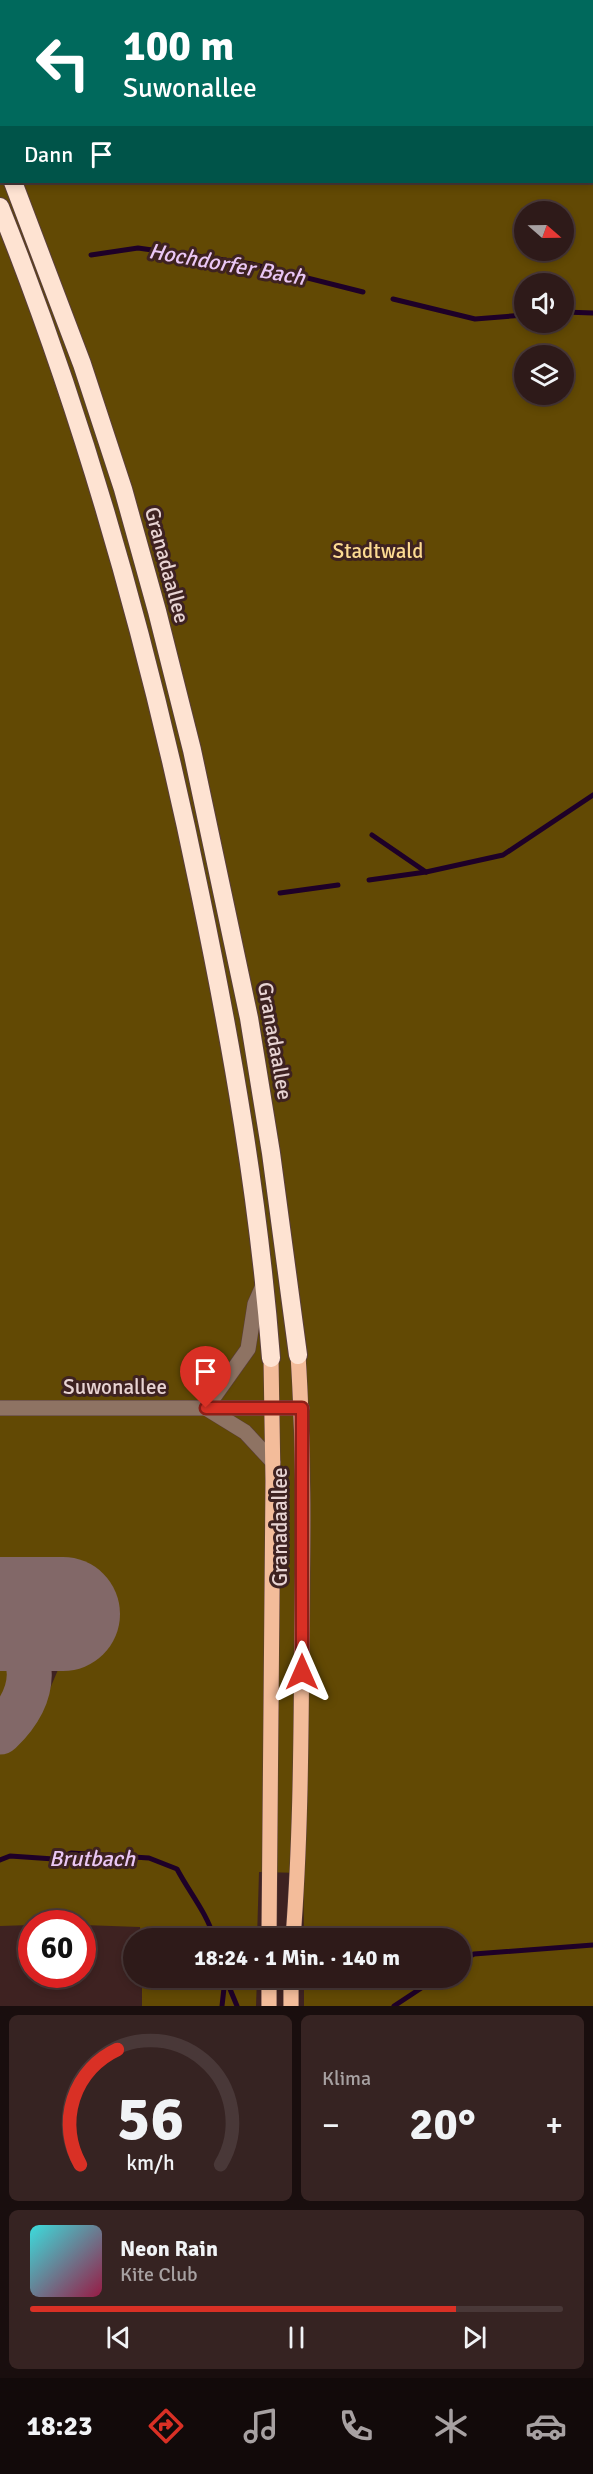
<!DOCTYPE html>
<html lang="de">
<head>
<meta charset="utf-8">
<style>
  :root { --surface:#2e1a19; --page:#362322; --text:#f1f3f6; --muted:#a7a1a2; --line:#493838; --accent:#d93025 }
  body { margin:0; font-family:Signika,sans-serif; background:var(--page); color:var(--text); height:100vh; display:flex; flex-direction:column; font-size:22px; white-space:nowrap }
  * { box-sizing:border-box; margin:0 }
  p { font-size:20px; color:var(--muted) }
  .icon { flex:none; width:33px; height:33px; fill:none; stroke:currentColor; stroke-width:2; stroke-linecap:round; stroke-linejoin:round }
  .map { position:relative; height:2006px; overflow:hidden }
  .side { display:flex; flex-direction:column; gap:9px; padding:9px; background:#190e0e; flex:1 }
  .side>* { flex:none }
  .guide { position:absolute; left:0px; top:0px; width:594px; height:183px; box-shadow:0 3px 9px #0003,0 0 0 2px var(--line); background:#00695c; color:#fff; overflow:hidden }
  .needle { width:39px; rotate:110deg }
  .controls { position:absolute; left:514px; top:201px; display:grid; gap:12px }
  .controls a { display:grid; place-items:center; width:60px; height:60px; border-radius:50%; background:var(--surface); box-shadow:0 3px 9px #0003,0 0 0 2px var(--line); font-size:30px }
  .speed { position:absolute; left:18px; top:1910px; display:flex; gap:12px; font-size:30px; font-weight:700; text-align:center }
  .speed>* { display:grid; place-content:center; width:78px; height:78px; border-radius:50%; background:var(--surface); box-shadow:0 3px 9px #0003,0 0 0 2px var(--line); line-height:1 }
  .speed .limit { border:9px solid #d22; background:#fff; color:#111 }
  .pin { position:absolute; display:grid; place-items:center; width:51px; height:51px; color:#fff; margin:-62px -26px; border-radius:50% 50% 50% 0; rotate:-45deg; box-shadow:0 0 6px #0007 }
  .pin .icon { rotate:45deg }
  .me { position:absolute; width:66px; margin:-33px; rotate:0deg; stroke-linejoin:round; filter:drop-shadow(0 0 4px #0008) }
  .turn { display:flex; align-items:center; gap:21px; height:126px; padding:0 24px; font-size:27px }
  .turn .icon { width:78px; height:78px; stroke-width:2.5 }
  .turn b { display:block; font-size:42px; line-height:51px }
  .then { display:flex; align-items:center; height:57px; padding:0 24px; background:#0003; gap:12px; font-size:22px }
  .big { font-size:45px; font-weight:800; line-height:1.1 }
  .side .widget { flex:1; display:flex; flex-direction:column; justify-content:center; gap:9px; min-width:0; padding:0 21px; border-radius:9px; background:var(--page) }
  .side .dial { align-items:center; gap:0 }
  .dial svg { height:156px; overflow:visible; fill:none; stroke:var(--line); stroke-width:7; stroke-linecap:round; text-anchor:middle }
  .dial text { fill:var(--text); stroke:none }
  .song { display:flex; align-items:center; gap:18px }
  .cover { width:72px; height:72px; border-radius:9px; background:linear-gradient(135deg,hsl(180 70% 55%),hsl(340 70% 35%)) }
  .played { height:6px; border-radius:3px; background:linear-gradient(90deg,var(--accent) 80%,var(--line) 80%) }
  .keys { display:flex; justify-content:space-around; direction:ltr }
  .heat { display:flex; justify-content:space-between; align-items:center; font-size:33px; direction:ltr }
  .side .tiles { flex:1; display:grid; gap:9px; grid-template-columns:1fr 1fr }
  .widget:last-child { grid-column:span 2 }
  .trip { position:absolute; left:123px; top:1928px; width:348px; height:60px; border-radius:30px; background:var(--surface); box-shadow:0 3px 9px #0003,0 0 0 2px var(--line); font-weight:800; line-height:60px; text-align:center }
  .dock { display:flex; height:96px; justify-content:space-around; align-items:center; background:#120a0a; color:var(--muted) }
  .dock .icon { width:42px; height:42px }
  .dock .on { color:var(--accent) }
  .dock b { font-size:27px; color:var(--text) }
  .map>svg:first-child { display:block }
  .green { fill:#624904; fill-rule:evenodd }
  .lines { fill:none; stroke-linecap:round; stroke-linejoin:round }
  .stream { stroke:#1e0028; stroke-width:5 }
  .taxiway { stroke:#826868; stroke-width:45 }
  .runway { stroke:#826868; stroke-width:114 }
  .minor-casing { stroke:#593e3d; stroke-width:16 }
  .major-casing { stroke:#593e3d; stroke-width:16 }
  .highway-casing { stroke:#593e3d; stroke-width:20 }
  .minor { stroke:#8e7363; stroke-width:15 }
  .major { stroke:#f3bc9a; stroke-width:15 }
  .highway { stroke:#fee3d2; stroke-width:18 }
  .route-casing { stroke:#8d1f18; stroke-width:15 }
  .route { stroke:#d93025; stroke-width:10 }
  .labels { text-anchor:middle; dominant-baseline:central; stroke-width:6; stroke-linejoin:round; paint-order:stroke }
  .park-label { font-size:21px; fill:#fcda92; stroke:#3e2221 }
  .street-label { font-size:21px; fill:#e8d4d3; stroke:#3e2221 }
  .water-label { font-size:22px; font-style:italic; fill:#eac7f5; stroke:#3e2221 }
</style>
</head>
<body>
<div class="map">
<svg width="593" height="2006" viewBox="0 0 593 2006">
  <rect width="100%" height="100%" fill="#3e2221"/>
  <g class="green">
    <path d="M0,0H593V2006H304V1977H460V1938H304L303,1873L259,1872L257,1938H141L140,1927L83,1925L82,1923H32L31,1925L0,1926V1745L46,1698L66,1651V1577H0ZM2,2H592V182H2ZM525,212H564V250H525ZM525,284H564V322H525ZM525,356H564V394H525Z"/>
    <path d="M0,1662C20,1683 16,1699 0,1720Z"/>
    <polygon points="142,1977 257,1977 256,2006 142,2006"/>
  </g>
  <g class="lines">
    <g class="stream">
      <polyline points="91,255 138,248 252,264 363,292"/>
      <polyline points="393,299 475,319 525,315"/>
      <polyline points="564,312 593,313"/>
      <polyline points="372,835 426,872"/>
      <polyline points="369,880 426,872 503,855 593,795"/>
      <polyline points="280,893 338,885"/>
      <path d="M0,1860L10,1856L54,1859L71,1853L149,1858L177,1869C189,1892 207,1913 214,1938"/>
      <polyline points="460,1962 474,1954 593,1945"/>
      <polyline points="225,1977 237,2006"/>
      <polyline points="222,2006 225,1979"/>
      <polyline points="394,2006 438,1977"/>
    </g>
    <path class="taxiway" d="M0,1619C40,1655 38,1695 0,1732"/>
    <polyline class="runway" points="0,1614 63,1614"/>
    <defs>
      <g id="minor">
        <polyline points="0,1408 302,1408"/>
        <polyline points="206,1408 248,1349 255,1304 265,1281"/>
        <polyline points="206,1408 245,1432 273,1462"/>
      </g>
      <g id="major">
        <polyline points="269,1938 273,1481 271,1358"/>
        <path d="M293,1938C301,1835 301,1732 302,1628C303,1537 304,1446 298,1355"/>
        <polyline points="269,1977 269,2006"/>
        <polyline points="291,2006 291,1977"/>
      </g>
      <g id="highway">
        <polyline points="0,149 2,153"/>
        <polyline points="13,182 82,364 123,489 157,611 192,750 249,1018 271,1153 298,1355"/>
        <path d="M0,207C89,429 152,659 200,893C232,1046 259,1201 271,1358"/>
      </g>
    </defs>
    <use href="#minor" class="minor-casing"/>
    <use href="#major" class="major-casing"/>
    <use href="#highway" class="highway-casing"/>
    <use href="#minor" class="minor"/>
    <use href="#major" class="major"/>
    <use href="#highway" class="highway"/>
  </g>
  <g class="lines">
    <defs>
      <polyline id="route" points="206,1408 302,1408 302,1672"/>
    </defs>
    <use href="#route" class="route-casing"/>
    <use href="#route" class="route"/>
  </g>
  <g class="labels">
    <g class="park-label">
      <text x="378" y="551">Stadtwald</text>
    </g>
    <g class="street-label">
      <text transform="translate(167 565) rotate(75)">Granadaallee</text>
      <text transform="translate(275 1041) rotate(80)">Granadaallee</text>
      <text x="115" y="1387">Suwonallee</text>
      <text transform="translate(280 1527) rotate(-90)">Granadaallee</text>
    </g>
    <g class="water-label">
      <text transform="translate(227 264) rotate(10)">Hochdorfer Bach</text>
      <text x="92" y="1858">Brutbach</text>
    </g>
  </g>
</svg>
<div class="controls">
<a><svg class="needle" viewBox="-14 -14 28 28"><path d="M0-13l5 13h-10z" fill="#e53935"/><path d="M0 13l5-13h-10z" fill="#a7a1a2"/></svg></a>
<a><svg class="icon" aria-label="sound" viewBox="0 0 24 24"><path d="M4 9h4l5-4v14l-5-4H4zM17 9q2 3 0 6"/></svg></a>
<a><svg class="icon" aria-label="layers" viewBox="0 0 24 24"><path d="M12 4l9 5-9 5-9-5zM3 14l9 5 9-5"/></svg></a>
</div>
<div class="speed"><div class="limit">60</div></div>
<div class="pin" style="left:206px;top:1408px;background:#d93025"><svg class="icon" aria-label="arrive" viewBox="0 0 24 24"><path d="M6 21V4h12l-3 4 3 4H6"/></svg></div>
<svg class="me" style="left:302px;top:1672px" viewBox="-20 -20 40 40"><path d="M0-17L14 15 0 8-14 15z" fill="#d93025" stroke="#fff" stroke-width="4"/></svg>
<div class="trip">18:24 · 1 Min. · 140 m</div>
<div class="guide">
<div class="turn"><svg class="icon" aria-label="left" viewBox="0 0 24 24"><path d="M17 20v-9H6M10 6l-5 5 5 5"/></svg><div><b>100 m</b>Suwonallee</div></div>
<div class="then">Dann<svg class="icon" aria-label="arrive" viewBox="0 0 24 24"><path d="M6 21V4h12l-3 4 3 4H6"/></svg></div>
</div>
</div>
<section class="side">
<div class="tiles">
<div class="widget dial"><svg viewBox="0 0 100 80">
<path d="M14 69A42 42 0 1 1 86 69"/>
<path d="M14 69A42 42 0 0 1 33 10" stroke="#d93025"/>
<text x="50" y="56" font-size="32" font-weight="700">56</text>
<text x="50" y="72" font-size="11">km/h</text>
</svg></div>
<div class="widget"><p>Klima</p>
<div class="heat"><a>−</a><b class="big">20°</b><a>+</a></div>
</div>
<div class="widget">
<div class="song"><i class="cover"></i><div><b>Neon Rain</b><p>Kite Club</p></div></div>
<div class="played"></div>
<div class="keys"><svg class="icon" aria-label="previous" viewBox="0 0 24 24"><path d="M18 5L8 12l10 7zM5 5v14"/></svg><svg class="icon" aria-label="pause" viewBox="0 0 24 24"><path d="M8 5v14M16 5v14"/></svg><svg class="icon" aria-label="next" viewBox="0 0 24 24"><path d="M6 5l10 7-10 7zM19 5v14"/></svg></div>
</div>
</div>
</section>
<nav class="dock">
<b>18:23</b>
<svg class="icon on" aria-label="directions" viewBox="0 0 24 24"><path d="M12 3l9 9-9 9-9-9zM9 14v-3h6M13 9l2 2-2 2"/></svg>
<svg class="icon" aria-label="music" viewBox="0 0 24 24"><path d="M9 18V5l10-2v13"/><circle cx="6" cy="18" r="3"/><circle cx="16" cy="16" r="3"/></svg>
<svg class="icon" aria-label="phone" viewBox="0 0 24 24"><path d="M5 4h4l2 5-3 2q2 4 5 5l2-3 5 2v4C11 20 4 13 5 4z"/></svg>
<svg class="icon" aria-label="climate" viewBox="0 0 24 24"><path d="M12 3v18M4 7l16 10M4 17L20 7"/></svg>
<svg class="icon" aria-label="car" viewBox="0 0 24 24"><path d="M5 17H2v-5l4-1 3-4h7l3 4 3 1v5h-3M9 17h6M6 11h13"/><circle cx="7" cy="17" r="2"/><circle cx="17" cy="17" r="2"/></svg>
</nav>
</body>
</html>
